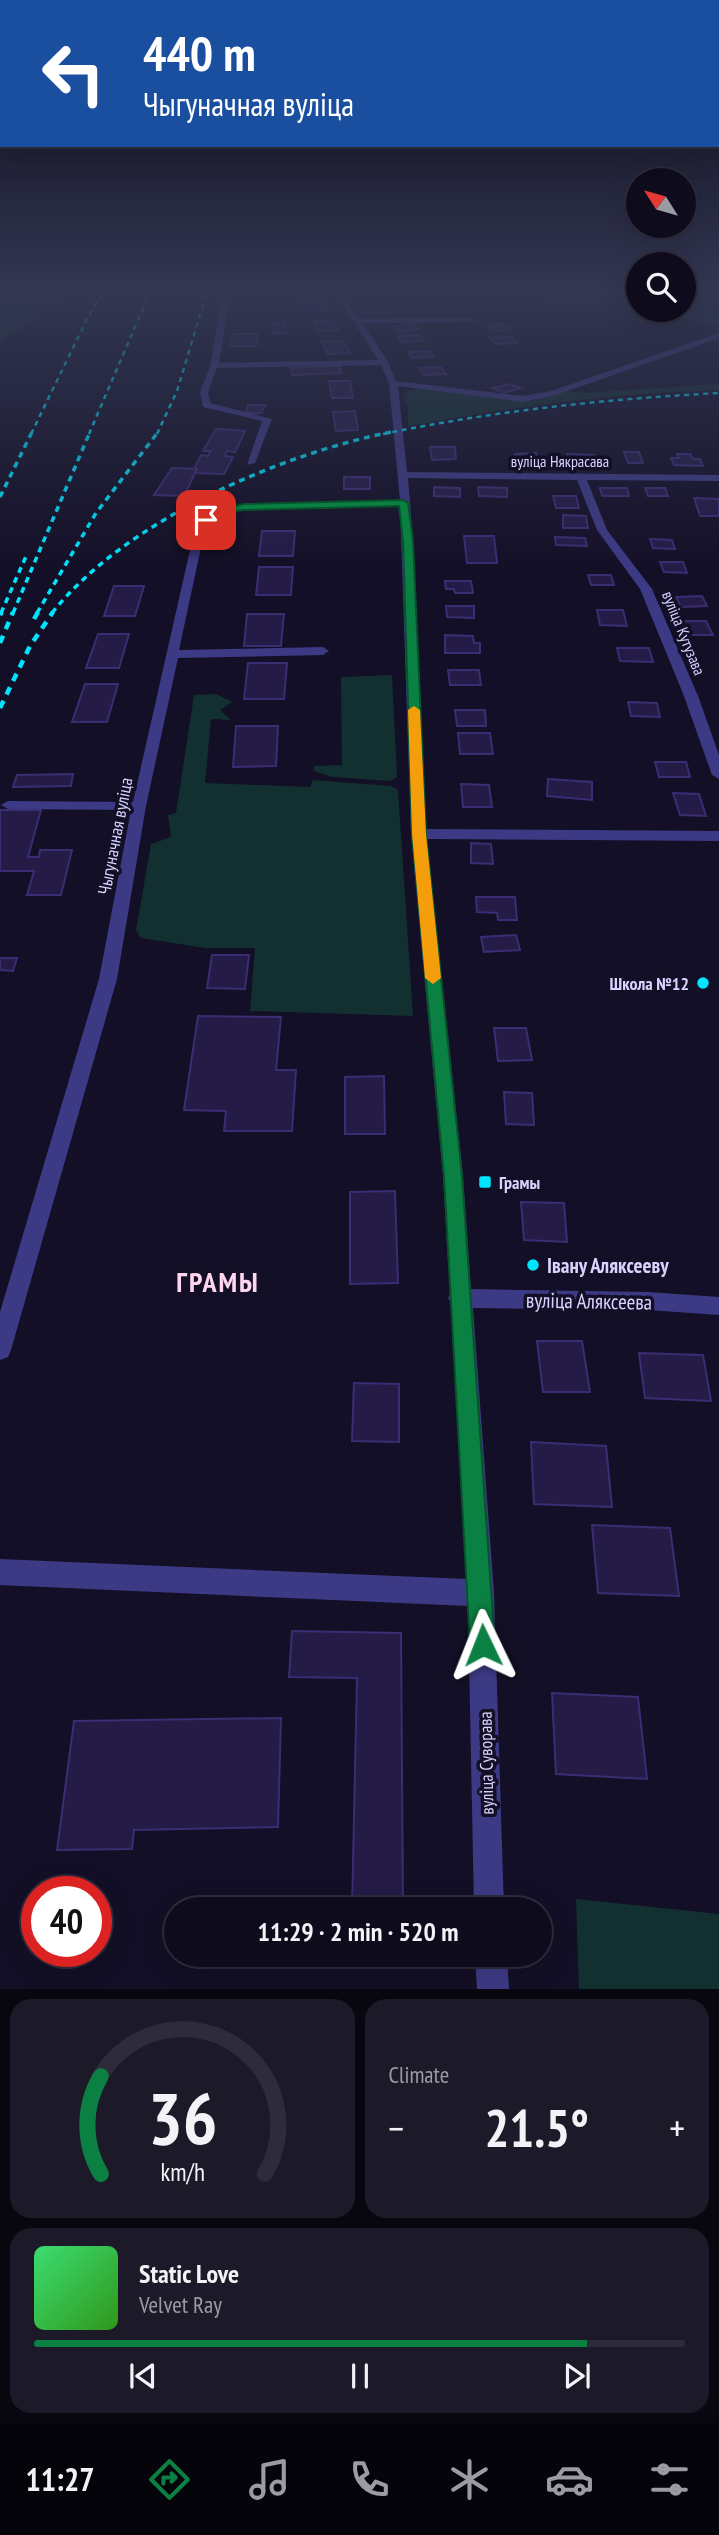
<!DOCTYPE html>
<html lang="en">
<head>
<meta charset="utf-8">
<style>
  :root { --surface:#0e0b1c; --page:#1c1929; --text:#f1f3f6; --muted:#9b9ba3; --line:#2e2b3b; --accent:#0b8043 }
  body { margin:0; font-family:"PT Sans Narrow",sans-serif; background:var(--page); color:var(--text); height:100vh; display:flex; flex-direction:column; font-size:26px; white-space:nowrap }
  * { box-sizing:border-box; margin:0 }
  p { font-size:23px; color:var(--muted) }
  .icon { flex:none; width:38px; height:38px; fill:none; stroke:currentColor; stroke-width:2; stroke-linecap:round; stroke-linejoin:round }
  .map { position:relative; height:1989px; overflow:hidden }
  .drawer { display:flex; flex-direction:column; gap:10px; padding:10px; background:#08060f; flex:1 }
  .drawer>* { flex:none }
  .top-card { position:absolute; left:0px; top:0px; width:719px; height:147px; box-shadow:0 7px 28px #0002,0 0 0 2px var(--line); background:#1a4fa0; color:#fff; overflow:hidden }
  .needle { width:46px; rotate:307deg }
  .controls { position:absolute; left:626px; top:168px; display:grid; gap:14px }
  .controls a { display:grid; place-items:center; width:70px; height:70px; border-radius:50%; background:var(--surface); box-shadow:0 7px 28px #0002,0 0 0 2px var(--line); font-size:35px }
  .speed { position:absolute; left:21px; top:1876px; display:flex; gap:14px; font-size:35px; font-weight:700; text-align:center }
  .speed>* { display:grid; place-content:center; width:91px; height:91px; border-radius:50%; background:var(--surface); box-shadow:0 7px 28px #0002,0 0 0 2px var(--line); line-height:1 }
  .speed .limit { border:10px solid #d22; background:#fff; color:#111 }
  .pin { position:absolute; display:grid; place-items:center; width:60px; height:60px; color:#fff; margin:-30px; border-radius:14px; box-shadow:0 4px 10px #0006 }
  .me { position:absolute; width:77px; margin:-38px; rotate:358deg; stroke-linejoin:round; filter:drop-shadow(0 0 5px #0008) }
  .turn { display:flex; align-items:center; gap:24px; height:147px; padding:0 28px; font-size:32px }
  .turn .icon { width:91px; height:91px; stroke-width:2.5 }
  .turn b { display:block; font-size:49px; line-height:60px }
  .big { font-size:52px; font-weight:700; line-height:1.1 }
  .drawer .tile { flex:1; display:flex; flex-direction:column; justify-content:center; gap:10px; min-width:0; padding:0 24px; border-radius:21px; background:var(--page) }
  .drawer .dial { align-items:center; gap:0 }
  .dial svg { height:182px; overflow:visible; fill:none; stroke:var(--line); stroke-width:7; stroke-linecap:round; text-anchor:middle }
  .dial text { fill:var(--text); stroke:none }
  .song { display:flex; align-items:center; gap:21px }
  .cover { width:84px; height:84px; border-radius:10px; background:linear-gradient(135deg,hsl(140 70% 55%),hsl(110 70% 35%)) }
  .played { height:7px; border-radius:4px; background:linear-gradient(90deg,var(--accent) 85%,var(--line) 85%) }
  .keys { display:flex; justify-content:space-around; direction:ltr }
  .heat { display:flex; justify-content:space-between; align-items:center; font-size:38px; direction:ltr }
  .drawer .tiles { flex:1; display:grid; gap:10px; grid-template-columns:1fr 1fr }
  .tile:last-child { grid-column:span 2 }
  .trip { position:absolute; left:164px; top:1897px; width:388px; height:70px; border-radius:35px; background:var(--surface); box-shadow:0 7px 28px #0002,0 0 0 2px var(--line); font-weight:700; line-height:70px; text-align:center }
  .dock { display:flex; height:112px; justify-content:space-around; align-items:center; background:#06040b; color:var(--muted) }
  .dock .icon { width:49px; height:49px }
  .dock .on { color:var(--accent) }
  .dock b { font-size:32px; color:var(--text) }
  .map>svg:first-child { display:block }
  .green { fill:#12302f }
  .building { fill:#241b47; stroke:#3b2d73; stroke-width:2 }
  .lines { fill:none; stroke-linecap:round; stroke-linejoin:round }
  .minor { fill:#3d3a85; fill-rule:evenodd }
  .rail-far2 { stroke:#00e5ff; stroke-width:2.5; stroke-dasharray:5 4.5; stroke-linecap:butt }
  .rail-far1 { stroke:#00e5ff; stroke-width:3.5; stroke-dasharray:6 5; stroke-linecap:butt }
  .rail { stroke:#00e5ff; stroke-width:4.5; stroke-dasharray:8 7; stroke-linecap:butt }
  .route { fill:#0b8043; stroke:#07532c; stroke-width:2 }
  .slow { fill:#f59e0b }
  .poi-dot { fill:#00e5ff; stroke:#130f26; stroke-width:2.5 }
  .labels { text-anchor:middle; dominant-baseline:central; stroke-width:7; stroke-linejoin:round; paint-order:stroke }
  .far-street-label { font-size:16px; fill:#d9d4ff; stroke:#130f26 }
  .street-label { font-size:18px; fill:#d9d4ff; stroke:#130f26 }
  .poi-label { font-size:18px; font-weight:bold; fill:#d9d4ff; stroke:#130f26; text-anchor:end }
  .near-poi-label { font-size:21px; font-weight:bold; fill:#d9d4ff; stroke:#130f26; text-anchor:start }
  .near-street-label { font-size:21px; fill:#d9d4ff; stroke:#130f26 }
  .near-district-label { font-size:28px; font-weight:bold; letter-spacing:2px; fill:#ffd6f0; stroke:#130f26 }
</style>
</head>
<body>
<div class="map">
<svg width="719" height="1989" viewBox="0 0 719 1989">
  <rect width="100%" height="100%" fill="#130f26"/>
  <g class="green">
    <polygon points="0,292 76,292 0,342"/>
    <polygon points="528,292 639,292 639,308 614,299 596,299 588,306 535,300 538,297 530,296"/>
    <polygon points="684,292 719,292 719,327 645,310 684,310"/>
    <path d="M719,384V390C614,394 511,406 408,427V406L403,395L409,390L422,389L526,402L569,391L583,393Z"/>
    <polygon points="392,675 397,777 390,781 332,777 314,771 314,766 342,765 341,677"/>
    <polygon points="216,694 232,702 220,710 231,720 211,719 205,783 310,787 313,780 391,786 398,790 413,1016 250,1011 255,948 205,948 141,938 136,930 151,844 171,837 168,815 176,813 194,695"/>
    <polygon points="576,1899 719,1914 719,1989 579,1989"/>
  </g>
  <g class="building">
    <polygon points="322,301 327,311 307,312 302,302"/>
    <polygon points="333,320 338,330 317,331 313,321"/>
    <polygon points="285,323 286,333 273,334 272,324"/>
    <polygon points="413,324 417,330 396,332 392,326"/>
    <polygon points="507,324 512,330 492,331 487,325"/>
    <polygon points="233,334 258,334 256,346 230,346"/>
    <polygon points="419,335 424,341 402,342 398,336"/>
    <polygon points="511,337 517,343 496,344 490,338"/>
    <polygon points="343,341 350,353 328,354 322,342"/>
    <polygon points="430,351 434,357 412,358 408,352"/>
    <polygon points="340,366 341,373 292,375 291,368"/>
    <polygon points="441,367 446,374 424,375 419,368"/>
    <polygon points="329,381 350,381 353,398 332,398"/>
    <polygon points="510,384 521,388 504,393 493,388"/>
    <polygon points="248,405 265,405 261,413 245,413"/>
    <polygon points="355,411 358,430 336,431 333,412"/>
    <polygon points="216,429 245,431 235,452 227,451 225,456 233,457 224,474 195,473 197,469 194,469 201,455 208,456 211,451 203,451"/>
    <polygon points="430,447 455,447 456,459 432,460"/>
    <polygon points="624,452 639,452 643,463 628,463"/>
    <polygon points="536,453 539,464 517,464 515,454"/>
    <polygon points="567,454 594,455 596,463 569,462"/>
    <polygon points="677,454 690,454 693,459 700,459 703,466 674,465 671,458 679,458"/>
    <polygon points="172,468 197,469 184,496 154,495"/>
    <rect x="344" y="477" width="26" height="12"/>
    <polygon points="434,487 460,488 460,497 434,496"/>
    <polygon points="478,487 507,488 507,497 479,496"/>
    <polygon points="600,488 627,488 629,496 602,496"/>
    <polygon points="645,488 665,488 668,496 648,496"/>
    <polygon points="553,496 576,496 579,508 556,508"/>
    <polygon points="694,498 719,499 719,516 700,516"/>
    <polygon points="563,515 586,516 588,528 563,528"/>
    <polygon points="262,531 295,531 293,556 259,556"/>
    <polygon points="464,536 494,536 497,563 467,563"/>
    <polygon points="555,537 585,538 587,546 556,545"/>
    <polygon points="650,539 672,540 675,549 653,548"/>
    <polygon points="660,562 683,562 687,573 664,572"/>
    <polygon points="259,567 293,567 291,595 256,595"/>
    <polygon points="588,575 611,575 614,585 591,585"/>
    <polygon points="445,581 471,581 473,593 455,593 454,589 446,589"/>
    <polygon points="114,586 144,586 135,616 104,616"/>
    <polygon points="702,596 707,606 681,607 676,597"/>
    <polygon points="446,606 474,606 474,618 447,617"/>
    <polygon points="597,610 623,610 627,626 600,625"/>
    <polygon points="247,614 284,614 281,646 244,646"/>
    <polygon points="681,621 706,621 713,635 689,635"/>
    <polygon points="98,634 129,634 119,668 86,668"/>
    <polygon points="445,635 473,636 474,643 480,643 480,653 445,653"/>
    <polygon points="617,648 649,648 653,662 620,661"/>
    <polygon points="248,663 287,663 284,699 244,699"/>
    <polygon points="448,670 479,670 481,685 450,685"/>
    <polygon points="85,684 118,684 107,722 72,722"/>
    <polygon points="628,702 657,703 660,717 631,716"/>
    <polygon points="455,710 485,710 486,726 457,726"/>
    <polygon points="236,726 278,726 276,766 233,767"/>
    <polygon points="458,733 490,733 493,754 460,754"/>
    <polygon points="655,762 686,762 690,777 659,777"/>
    <polygon points="73,774 71,786 13,787 17,775"/>
    <polygon points="548,779 592,782 592,800 547,796"/>
    <polygon points="461,784 489,785 492,807 463,807"/>
    <polygon points="673,793 699,794 706,816 680,815"/>
    <polygon points="0,810 41,810 28,857 39,857 40,850 72,850 61,895 27,895 34,871 0,871"/>
    <polygon points="471,843 491,844 493,864 471,863"/>
    <polygon points="476,897 515,897 517,920 498,920 497,913 477,912"/>
    <polygon points="516,935 520,950 484,952 481,937"/>
    <polygon points="212,955 249,955 245,989 207,988"/>
    <polygon points="0,958 17,958 13,971 0,970"/>
    <polygon points="198,1016 281,1017 276,1070 296,1070 292,1131 224,1131 226,1111 184,1110"/>
    <polygon points="494,1028 526,1028 532,1060 498,1061"/>
    <polygon points="384,1076 385,1134 345,1134 345,1077"/>
    <polygon points="504,1092 532,1093 534,1125 506,1124"/>
    <polygon points="395,1191 398,1283 350,1284 350,1192"/>
    <polygon points="521,1202 564,1203 567,1242 524,1240"/>
    <polygon points="537,1341 582,1341 590,1392 543,1392"/>
    <polygon points="639,1353 703,1355 711,1401 645,1398"/>
    <polygon points="354,1383 399,1384 399,1442 352,1441"/>
    <polygon points="531,1442 606,1446 612,1507 534,1504"/>
    <polygon points="592,1525 670,1528 679,1596 598,1593"/>
    <polygon points="292,1631 401,1633 403,1909 352,1909 357,1678 289,1677"/>
    <polygon points="552,1693 638,1697 647,1779 556,1774"/>
    <polygon points="281,1718 278,1827 134,1830 132,1849 57,1850 74,1721"/>
    <polygon points="351,1955 403,1955 403,1964 351,1962"/>
  </g>
  <g class="lines">
    <g class="minor">
      <polygon points="223,292 231,292 219,363 378,360 335,292 342,292 359,319 472,318 476,320 472,322 362,323 388,362 396,381 523,396 551,391 719,333 719,338 556,395 523,402 398,386 407,472 719,475 719,481 587,480 607,530 652,589 698,696 719,755 719,779 712,775 684,696 640,589 597,530 577,480 408,478 413,541 426,829 719,831 719,841 427,839 463,1176 471,1289 648,1292 719,1297 719,1315 648,1310 473,1308 494,1593 504,1909 474,1909 468,1606 0,1585 0,1559 467,1579 451,1303 448,1298 450,1294 443,1176 411,834 400,506 244,510 219,516 205,529 179,650 323,647 329,651 323,655 178,658 146,806 117,979 11,1350 8,1357 0,1360 0,1312 99,979 131,810 8,809 1,805 8,801 133,802 195,528 211,512 244,504 400,500 389,383 381,365 217,368 208,392 210,403 272,419 255,463 247,465 262,421 203,407 200,392 210,366"/>
      <polygon points="475,1955 507,1955 509,1989 477,1989"/>
    </g>
    <g class="rail-far2">
      <polyline points="31,434 88,317 104,292"/>
      <polyline points="89,434 150,292"/>
      <polyline points="157,434 177,391 207,292"/>
      <path d="M383,434C494,411 605,399 719,393"/>
    </g>
    <g class="rail-far1">
      <polyline points="0,497 32,432"/>
      <polyline points="1,613 27,554"/>
      <polyline points="13,613 90,432"/>
      <polyline points="37,613 96,513 158,432"/>
      <path d="M52,613C125,521 278,455 391,432"/>
    </g>
    <g class="rail">
      <polyline points="0,615 2,612"/>
      <polyline points="34,619 38,612"/>
      <polyline points="0,643 13,612"/>
      <polyline points="0,708 30,646 53,612"/>
    </g>
  </g>
  <linearGradient id="sky" x2="0" y2="1"><stop stop-color="#0a0815"/><stop offset="0.51" stop-color="#333752"/><stop offset="1" stop-color="#333752" stop-opacity="0"/></linearGradient>
  <rect width="719" height="571" fill="url(#sky)"/>
  <polygon class="route" points="403,500 408,503 413,541 426,834 462,1176 495,1645 491,1654 483,1658 474,1654 470,1645 444,1176 412,834 403,541 399,506 244,510 231,512 206,523 201,520 225,508 244,504"/>
  <polygon class="slow" points="414,706 420,710 426,834 441,978 433,984 425,978 412,834 408,710"/>
  <g class="poi-dot">
    <circle cx="703" cy="983" r="7"/>
    <rect x="478" y="1175" width="14" height="14" rx="3.5"/>
    <circle cx="533" cy="1265" r="7"/>
  </g>
  <g class="labels">
    <g class="far-street-label">
      <text x="560" y="461">вуліца Някрасава</text>
      <text transform="translate(684 633) rotate(68)">вуліца Кутузава</text>
    </g>
    <g class="street-label">
      <text transform="translate(115 836) rotate(-79)">Чыгуначная вуліца</text>
      <text transform="translate(486 1763) rotate(-91)">вуліца Суворава</text>
    </g>
    <g class="poi-label">
      <text x="689" y="983">Школа №12</text>
      <text x="499" y="1182" text-anchor="start">Грамы</text>
    </g>
    <g class="near-poi-label">
      <text x="547" y="1265">Івану Аляксееву</text>
    </g>
    <g class="near-street-label">
      <text transform="translate(589 1301) rotate(1)">вуліца Аляксеева</text>
    </g>
    <g class="near-district-label">
      <text x="218" y="1281">ГРАМЫ</text>
    </g>
  </g>
</svg>
<div class="controls">
<a><svg class="needle" viewBox="-14 -14 28 28"><path d="M0-13l5 13h-10z" fill="#e53935"/><path d="M0 13l5-13h-10z" fill="#9b9ba3"/></svg></a>
<a><svg class="icon" aria-label="search" viewBox="0 0 24 24"><circle cx="10" cy="10" r="6"/><path d="M15 15l6 6"/></svg></a>
</div>
<div class="speed"><div class="limit">40</div></div>
<div class="pin" style="left:206px;top:520px;background:#d93025"><svg class="icon" aria-label="arrive" viewBox="0 0 24 24"><path d="M6 21V4h12l-3 4 3 4H6"/></svg></div>
<svg class="me" style="left:483px;top:1645px" viewBox="-20 -20 40 40"><path d="M0-17L14 15 0 8-14 15z" fill="#0b8043" stroke="#fff" stroke-width="4"/></svg>
<div class="trip">11:29 · 2 min · 520 m</div>
<div class="top-card">
<div class="turn"><svg class="icon" aria-label="left" viewBox="0 0 24 24"><path d="M17 20v-9H6M10 6l-5 5 5 5"/></svg><div><b>440 m</b>Чыгуначная вуліца</div></div>
</div>
</div>
<section class="drawer">
<div class="tiles">
<div class="tile dial"><svg viewBox="0 0 100 80">
<path d="M14 69A42 42 0 1 1 86 69"/>
<path d="M14 69A42 42 0 0 1 14 26" stroke="#0b8043"/>
<text x="50" y="56" font-size="32" font-weight="700">36</text>
<text x="50" y="72" font-size="11">km/h</text>
</svg></div>
<div class="tile"><p>Climate</p>
<div class="heat"><a>−</a><b class="big">21.5°</b><a>+</a></div>
</div>
<div class="tile">
<div class="song"><i class="cover"></i><div><b>Static Love</b><p>Velvet Ray</p></div></div>
<div class="played"></div>
<div class="keys"><svg class="icon" aria-label="previous" viewBox="0 0 24 24"><path d="M18 5L8 12l10 7zM5 5v14"/></svg><svg class="icon" aria-label="pause" viewBox="0 0 24 24"><path d="M8 5v14M16 5v14"/></svg><svg class="icon" aria-label="next" viewBox="0 0 24 24"><path d="M6 5l10 7-10 7zM19 5v14"/></svg></div>
</div>
</div>
</section>
<nav class="dock">
<b>11:27</b>
<svg class="icon on" aria-label="directions" viewBox="0 0 24 24"><path d="M12 3l9 9-9 9-9-9zM9 14v-3h6M13 9l2 2-2 2"/></svg>
<svg class="icon" aria-label="music" viewBox="0 0 24 24"><path d="M9 18V5l10-2v13"/><circle cx="6" cy="18" r="3"/><circle cx="16" cy="16" r="3"/></svg>
<svg class="icon" aria-label="phone" viewBox="0 0 24 24"><path d="M5 4h4l2 5-3 2q2 4 5 5l2-3 5 2v4C11 20 4 13 5 4z"/></svg>
<svg class="icon" aria-label="climate" viewBox="0 0 24 24"><path d="M12 3v18M4 7l16 10M4 17L20 7"/></svg>
<svg class="icon" aria-label="car" viewBox="0 0 24 24"><path d="M5 17H2v-5l4-1 3-4h7l3 4 3 1v5h-3M9 17h6M6 11h13"/><circle cx="7" cy="17" r="2"/><circle cx="17" cy="17" r="2"/></svg>
<svg class="icon" aria-label="filters" viewBox="0 0 24 24"><path d="M4 7h16M4 17h16"/><circle cx="9" cy="7" r="2"/><circle cx="15" cy="17" r="2"/></svg>
</nav>
</body>
</html>
